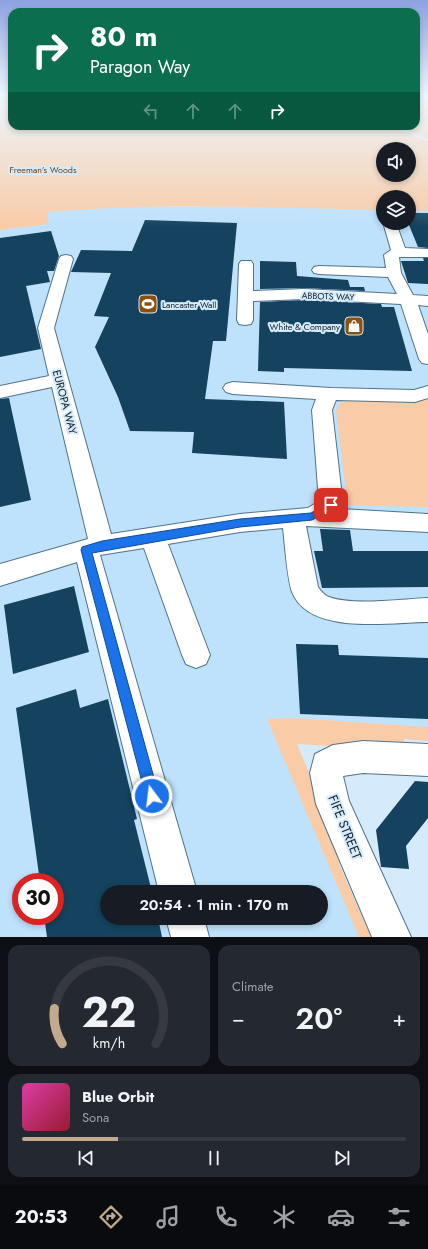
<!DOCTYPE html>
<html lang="en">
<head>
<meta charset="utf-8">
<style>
  :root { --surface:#171b24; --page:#242831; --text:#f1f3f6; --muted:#9ea1a6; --line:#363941; --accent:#c3a98e }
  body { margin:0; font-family:Jost,sans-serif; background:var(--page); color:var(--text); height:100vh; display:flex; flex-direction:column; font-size:15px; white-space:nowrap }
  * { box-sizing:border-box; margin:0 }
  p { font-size:13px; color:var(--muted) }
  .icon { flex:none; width:22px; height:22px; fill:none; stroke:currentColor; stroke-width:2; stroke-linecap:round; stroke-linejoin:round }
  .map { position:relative; height:937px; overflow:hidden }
  .side { display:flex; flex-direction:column; gap:8px; padding:8px; background:#0d0f14; flex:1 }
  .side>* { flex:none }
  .guide { position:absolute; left:8px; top:8px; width:412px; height:122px; border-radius:12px; box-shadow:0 2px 6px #0003; background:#0b6e4f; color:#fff; overflow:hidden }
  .fabs { position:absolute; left:376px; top:142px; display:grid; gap:8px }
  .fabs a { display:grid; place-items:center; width:40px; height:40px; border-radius:50%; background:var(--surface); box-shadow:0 2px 6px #0003; font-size:20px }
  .speed { position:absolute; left:12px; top:873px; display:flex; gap:8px; font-size:20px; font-weight:700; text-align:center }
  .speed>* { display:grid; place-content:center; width:52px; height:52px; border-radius:50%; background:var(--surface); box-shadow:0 2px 6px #0003; line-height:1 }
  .speed .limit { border:6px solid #d22; background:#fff; color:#111 }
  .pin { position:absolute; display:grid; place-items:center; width:34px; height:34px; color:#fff; margin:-17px; border-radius:8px; box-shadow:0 2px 6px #0006 }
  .me { position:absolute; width:44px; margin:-22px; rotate:345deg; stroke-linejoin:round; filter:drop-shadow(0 0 3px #0008) }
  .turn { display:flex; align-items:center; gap:14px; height:84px; padding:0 16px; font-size:18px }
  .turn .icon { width:52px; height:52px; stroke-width:2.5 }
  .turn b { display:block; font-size:28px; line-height:34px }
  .lanes { display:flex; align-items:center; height:38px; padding:0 16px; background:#0003; justify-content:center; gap:20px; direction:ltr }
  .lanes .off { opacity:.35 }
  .big { font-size:30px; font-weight:600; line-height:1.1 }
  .side .widget { flex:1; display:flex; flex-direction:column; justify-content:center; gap:6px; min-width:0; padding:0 14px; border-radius:12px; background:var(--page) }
  .side .dial { align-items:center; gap:0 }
  .dial svg { height:104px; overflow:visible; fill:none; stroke:var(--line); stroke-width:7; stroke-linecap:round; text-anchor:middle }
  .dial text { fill:var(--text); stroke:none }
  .song { display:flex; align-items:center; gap:12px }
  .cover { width:48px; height:48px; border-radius:6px; background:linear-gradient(135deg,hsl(320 70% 55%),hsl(350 70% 35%)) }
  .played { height:4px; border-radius:2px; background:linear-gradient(90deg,var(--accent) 25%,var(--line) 25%) }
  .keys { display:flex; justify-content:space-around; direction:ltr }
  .heat { display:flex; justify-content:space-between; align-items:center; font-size:22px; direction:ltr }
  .side .tiles { flex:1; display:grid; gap:8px; grid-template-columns:1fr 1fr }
  .widget:last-child { grid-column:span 2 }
  .trip { position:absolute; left:100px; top:885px; width:228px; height:40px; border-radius:20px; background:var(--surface); box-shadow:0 2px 6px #0003; font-weight:600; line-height:40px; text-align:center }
  .tabs { display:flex; height:64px; justify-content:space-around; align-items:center; background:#090b0e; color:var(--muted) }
  .tabs .icon { width:28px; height:28px }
  .tabs .on { color:var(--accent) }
  .tabs b { font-size:18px; color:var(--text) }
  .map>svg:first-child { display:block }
  .built { fill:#bee1fc; fill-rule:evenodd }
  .green { fill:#f9cba6; fill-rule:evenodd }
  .building { fill:#14425f }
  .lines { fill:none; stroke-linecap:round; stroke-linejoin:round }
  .minor-casing { stroke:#50728a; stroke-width:2 }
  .minor { fill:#fff; fill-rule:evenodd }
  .route { fill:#1a73e8; stroke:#114b97 }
  .labels { text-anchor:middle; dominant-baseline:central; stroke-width:4; stroke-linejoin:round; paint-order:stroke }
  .far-park-label { font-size:9px; fill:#714212; stroke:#d5ebfc }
  .far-street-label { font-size:9px; fill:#121f2a; stroke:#d5ebfc }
  .far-poi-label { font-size:9px; fill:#121f2a; stroke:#d5ebfc; text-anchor:start }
  .street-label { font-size:11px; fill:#121f2a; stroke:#d5ebfc }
  .near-street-label { font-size:13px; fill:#121f2a; stroke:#d5ebfc }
</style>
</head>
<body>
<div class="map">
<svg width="428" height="937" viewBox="0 0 428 937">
  <rect width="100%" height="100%" fill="#d5ebfc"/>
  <path class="built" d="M107,207H289L383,210V223H409V210L428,211V727L293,718L267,719L359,937H0V230L47,224L48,212ZM21,882H55V916H21ZM107,892H321V918H107Z"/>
  <g class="green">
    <path d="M0,96H12V126H389L428,141V211L409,210V197H383V210C271,208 160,202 48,212V224L0,230ZM383,149H409V175H383Z"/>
    <polygon points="428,101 428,139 394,126 416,126 416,103"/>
    <polygon points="352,399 428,400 428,507 348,505 336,410 341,402"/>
    <polygon points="293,718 428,727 428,741 404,739 403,750 297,744 344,857 339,864 371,937 359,937 267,719"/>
  </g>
  <g class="building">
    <polygon points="409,213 428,213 428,248 418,247 409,225"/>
    <polygon points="145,220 237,223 226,341 213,341 205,399 284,402 287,459 192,453 194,432 130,431 118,397 95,347 109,317 94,316 111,273 71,272 81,250 132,251"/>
    <polygon points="51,231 59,256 54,271 47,271 50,282 26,286 41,349 0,357 0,238"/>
    <polygon points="423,258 428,258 428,284 408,283 401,261 424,261"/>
    <polygon points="260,261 296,262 297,276 348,280 350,287 364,287 365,291 304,288 260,289"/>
    <polygon points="304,300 381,304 382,307 394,307 412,371 284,368 284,372 258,371 260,302"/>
    <polygon points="9,398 31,500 0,507 0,399"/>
    <polygon points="320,529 350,530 353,551 428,551 428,587 322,588 314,551 323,551"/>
    <polygon points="74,586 89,652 13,674 4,605"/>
    <polygon points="296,644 338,645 339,655 428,658 428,719 300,714"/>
    <polygon points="76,689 80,708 108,699 137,819 134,820 152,892 107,892 107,918 158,918 162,937 47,937 44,916 55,916 55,882 40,882 16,708"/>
    <polygon points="415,781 428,782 428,818 406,846 409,869 381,867 376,830"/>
  </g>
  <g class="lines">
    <defs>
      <g id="minor">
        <polygon points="383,222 396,223 405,248 428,249 428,257 399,257 401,273 413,295 428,296 428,306 418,305 428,334 428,364 422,363 419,359 401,304 304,299 253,301 253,320 251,324 245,325 239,324 237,320 239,264 241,261 251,261 253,264 253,291 304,289 397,294 388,277 319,274 314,273 312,270 314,267 319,266 386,268 384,255 391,250"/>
        <path d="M66,255L71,256L73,259L54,328L111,534L240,514L308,508L319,501L312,410L316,399L233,394L226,392L223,388L226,384L233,382L331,388L414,390L428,386V398L415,402L336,400L332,410L343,505L341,509L428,514V532L306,526L318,587C321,591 324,595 329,597C354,606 401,599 428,598V622C391,622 309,636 292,592C287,577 285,545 283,528L240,532L168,544L210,655L206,664L196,668L186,664L182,655L144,548L100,555L197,892H159L77,562L0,586V564L88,539L52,387L0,398V386L49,376L38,328L59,259L61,256Z"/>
        <polygon points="363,741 428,744 428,776 363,773 343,776 349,801 411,937 372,937 316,804 310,773 315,754 333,745"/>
        <polygon points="166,918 204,918 209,937 171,937"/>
      </g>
    </defs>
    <use href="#minor" class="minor-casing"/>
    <use href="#minor" class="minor"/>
  </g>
  <linearGradient id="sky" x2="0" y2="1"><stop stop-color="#8da2e0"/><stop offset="0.42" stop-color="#ecf6fe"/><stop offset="1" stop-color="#ecf6fe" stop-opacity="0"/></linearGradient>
  <rect width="428" height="227" fill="url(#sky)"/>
  <polygon class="route" points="331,502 336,505 334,508 312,520 240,527 92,553 159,796 157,801 152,803 147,801 81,550 82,547 102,541 240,519 311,513"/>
  <defs>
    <symbol id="stadium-square" viewBox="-11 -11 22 22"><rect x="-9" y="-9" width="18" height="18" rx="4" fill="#8b4f0e" stroke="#d5ebfc"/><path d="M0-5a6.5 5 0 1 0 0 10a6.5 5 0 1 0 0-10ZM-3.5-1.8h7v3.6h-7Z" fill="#fff"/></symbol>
    <symbol id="shop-square" viewBox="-11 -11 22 22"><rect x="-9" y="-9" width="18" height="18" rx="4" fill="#8b4f0e" stroke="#d5ebfc"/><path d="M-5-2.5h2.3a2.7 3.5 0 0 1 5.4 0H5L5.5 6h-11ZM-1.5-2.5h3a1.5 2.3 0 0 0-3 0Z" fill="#fff"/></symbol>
  </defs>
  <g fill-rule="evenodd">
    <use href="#stadium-square" x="137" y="293" width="22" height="22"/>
    <use href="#shop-square" x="343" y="315" width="22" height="22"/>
  </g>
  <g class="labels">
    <g class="far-park-label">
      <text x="43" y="169">Freeman's Woods</text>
    </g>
    <g class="far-street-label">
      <text transform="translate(328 296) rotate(2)">ABBOTS WAY</text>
    </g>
    <g class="far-poi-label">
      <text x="162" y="304">Lancaster Wall</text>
      <text x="340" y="326" text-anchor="end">White &amp; Company</text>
    </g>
    <g class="street-label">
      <text transform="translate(65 402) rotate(75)">EUROPA WAY</text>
    </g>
    <g class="near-street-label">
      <text transform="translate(345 827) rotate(68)">FIFE STREET</text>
    </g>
  </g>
</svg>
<div class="fabs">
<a><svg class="icon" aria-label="sound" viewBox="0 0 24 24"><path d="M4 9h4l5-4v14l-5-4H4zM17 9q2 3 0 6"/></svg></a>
<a><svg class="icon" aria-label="layers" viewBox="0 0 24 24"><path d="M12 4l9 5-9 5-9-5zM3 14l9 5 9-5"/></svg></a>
</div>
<div class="speed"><div class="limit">30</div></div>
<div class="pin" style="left:331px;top:505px;background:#d93025"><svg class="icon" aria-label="arrive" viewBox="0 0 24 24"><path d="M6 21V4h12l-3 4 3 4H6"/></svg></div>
<svg class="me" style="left:152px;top:796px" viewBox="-20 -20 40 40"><circle r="17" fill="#1a73e8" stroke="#fff" stroke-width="3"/><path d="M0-11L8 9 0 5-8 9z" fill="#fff"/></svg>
<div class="trip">20:54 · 1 min · 170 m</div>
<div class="guide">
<div class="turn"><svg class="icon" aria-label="right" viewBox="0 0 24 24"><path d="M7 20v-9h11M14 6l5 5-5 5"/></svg><div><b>80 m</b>Paragon Way</div></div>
<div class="lanes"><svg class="icon off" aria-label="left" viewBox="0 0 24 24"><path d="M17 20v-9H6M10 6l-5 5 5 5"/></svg><svg class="icon off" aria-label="ahead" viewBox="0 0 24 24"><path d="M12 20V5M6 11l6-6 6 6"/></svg><svg class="icon off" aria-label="ahead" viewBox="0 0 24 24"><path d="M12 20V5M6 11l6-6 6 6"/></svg><svg class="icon" aria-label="right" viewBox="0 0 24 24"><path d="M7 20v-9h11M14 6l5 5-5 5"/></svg></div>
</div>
</div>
<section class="side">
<div class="tiles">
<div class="widget dial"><svg viewBox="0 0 100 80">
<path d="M14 69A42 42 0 1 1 86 69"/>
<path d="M14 69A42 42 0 0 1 8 42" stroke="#c3a98e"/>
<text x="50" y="56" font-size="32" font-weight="700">22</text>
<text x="50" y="72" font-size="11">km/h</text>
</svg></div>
<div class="widget"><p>Climate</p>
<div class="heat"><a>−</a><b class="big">20°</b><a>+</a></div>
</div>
<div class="widget">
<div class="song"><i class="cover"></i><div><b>Blue Orbit</b><p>Sona</p></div></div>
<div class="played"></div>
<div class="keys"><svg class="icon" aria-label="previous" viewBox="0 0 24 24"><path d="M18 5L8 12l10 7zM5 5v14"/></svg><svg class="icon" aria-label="pause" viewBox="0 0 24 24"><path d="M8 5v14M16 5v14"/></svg><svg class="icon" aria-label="next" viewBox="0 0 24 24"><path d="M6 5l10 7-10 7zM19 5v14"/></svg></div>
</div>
</div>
</section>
<nav class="tabs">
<b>20:53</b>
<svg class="icon on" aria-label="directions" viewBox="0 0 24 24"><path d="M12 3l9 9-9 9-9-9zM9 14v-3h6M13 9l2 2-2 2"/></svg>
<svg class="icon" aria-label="music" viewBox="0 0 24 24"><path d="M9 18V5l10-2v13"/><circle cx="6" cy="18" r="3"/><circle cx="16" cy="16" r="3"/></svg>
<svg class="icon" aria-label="phone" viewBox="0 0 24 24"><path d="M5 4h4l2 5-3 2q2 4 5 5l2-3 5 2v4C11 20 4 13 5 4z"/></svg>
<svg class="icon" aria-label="climate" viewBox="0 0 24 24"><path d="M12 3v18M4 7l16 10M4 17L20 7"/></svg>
<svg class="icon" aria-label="car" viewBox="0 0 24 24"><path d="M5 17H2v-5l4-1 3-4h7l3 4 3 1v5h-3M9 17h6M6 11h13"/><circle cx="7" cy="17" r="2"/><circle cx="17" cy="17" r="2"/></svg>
<svg class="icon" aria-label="filters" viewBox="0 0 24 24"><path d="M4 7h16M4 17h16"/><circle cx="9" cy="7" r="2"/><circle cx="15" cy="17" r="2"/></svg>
</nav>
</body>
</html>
